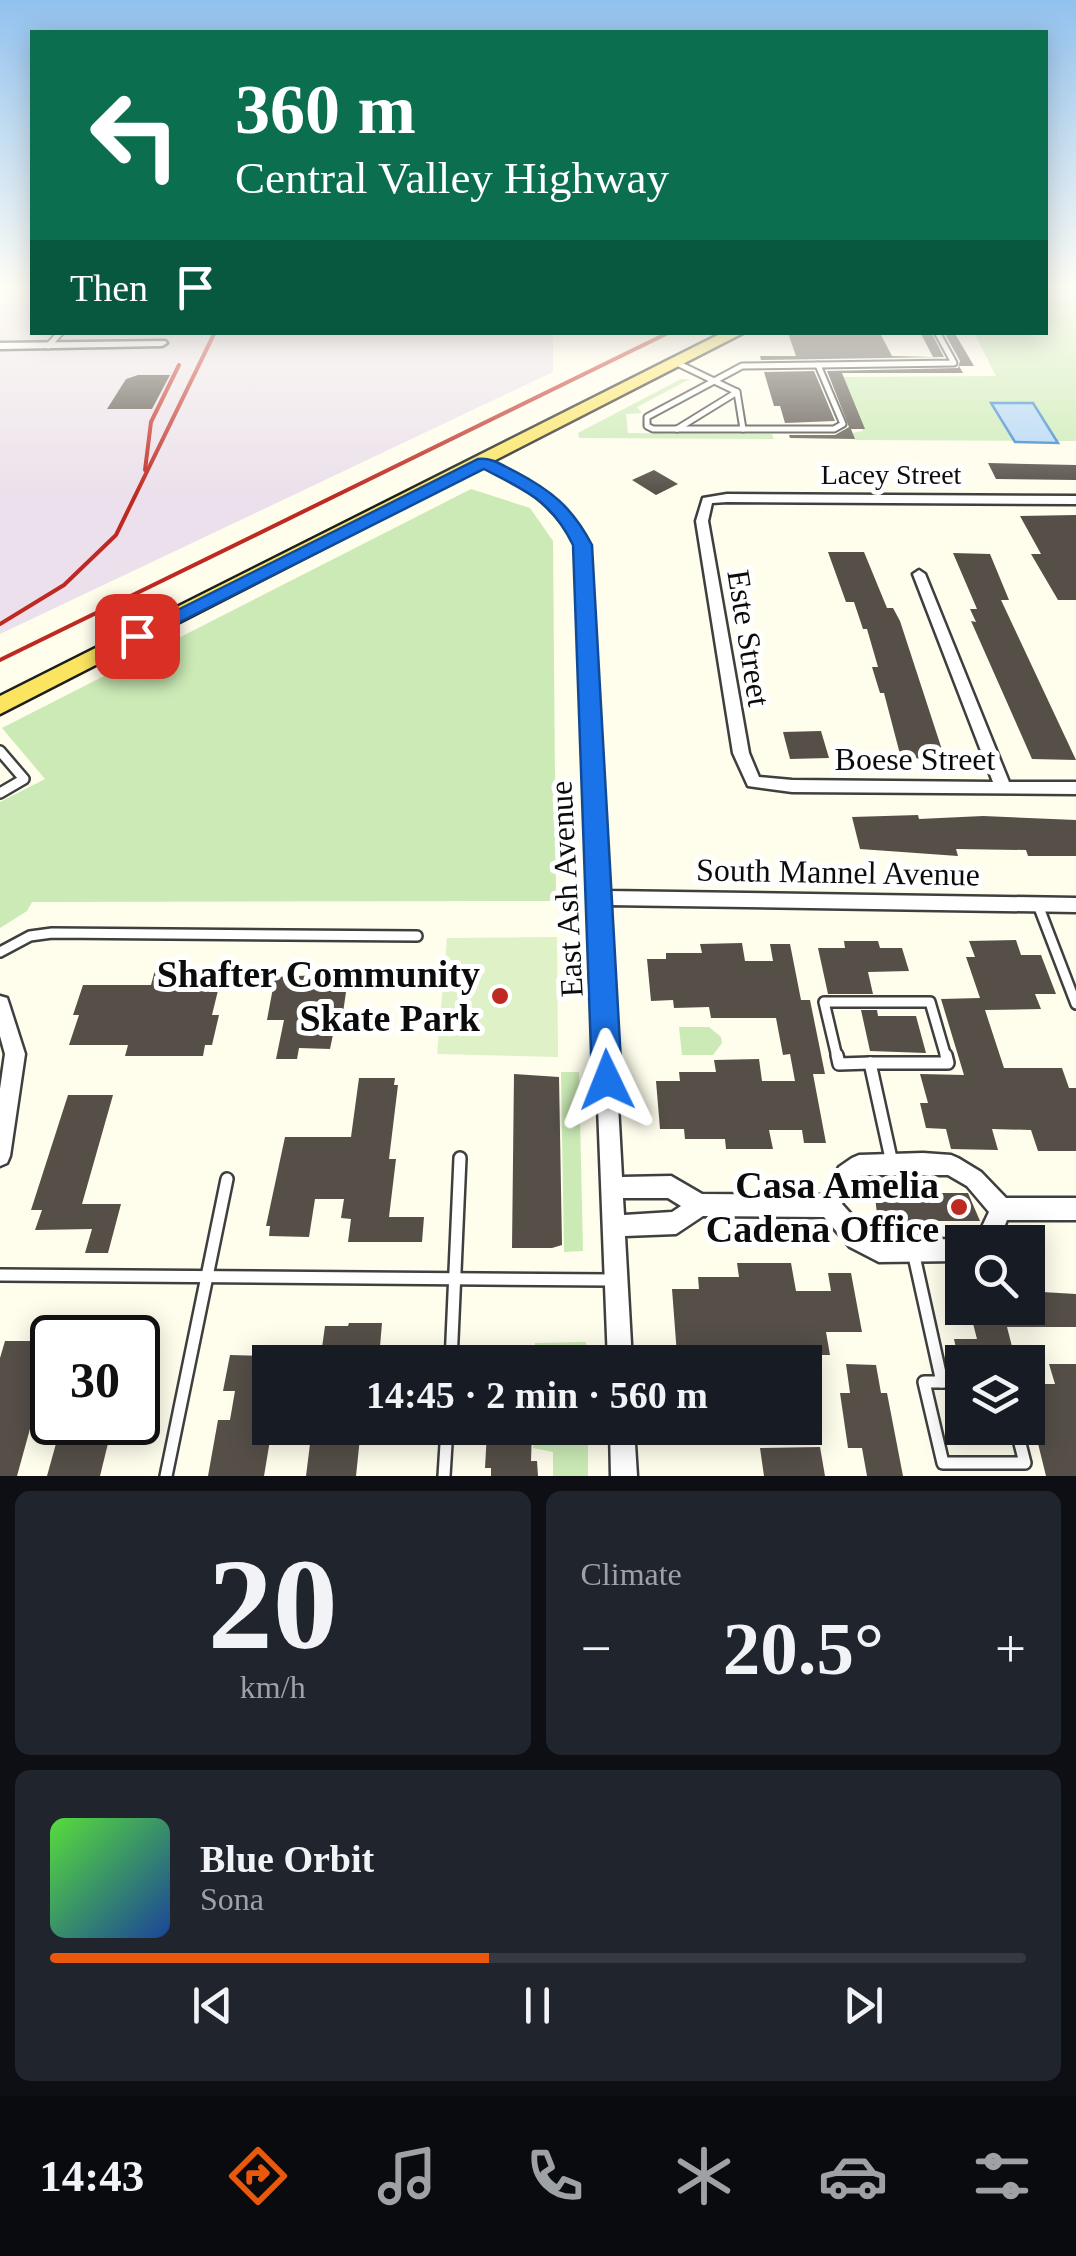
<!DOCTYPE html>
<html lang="en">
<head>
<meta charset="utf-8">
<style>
  :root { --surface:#171b24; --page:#20242c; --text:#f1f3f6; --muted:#9ea1a6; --line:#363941; --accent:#ea580c }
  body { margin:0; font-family:Georgia,serif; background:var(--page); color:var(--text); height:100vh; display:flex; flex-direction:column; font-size:38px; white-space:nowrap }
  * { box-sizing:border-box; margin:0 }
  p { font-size:32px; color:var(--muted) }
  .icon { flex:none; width:55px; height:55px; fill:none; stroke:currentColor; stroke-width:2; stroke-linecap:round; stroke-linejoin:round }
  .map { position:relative; height:1476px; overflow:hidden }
  .details { display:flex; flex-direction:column; gap:15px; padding:15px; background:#0d0f14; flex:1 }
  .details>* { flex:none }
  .hud { position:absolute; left:30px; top:30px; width:1018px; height:305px; border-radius:0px; box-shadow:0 5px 25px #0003; background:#0b6e4f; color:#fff; overflow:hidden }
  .controls { position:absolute; left:945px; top:1225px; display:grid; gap:20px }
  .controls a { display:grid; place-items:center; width:100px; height:100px; border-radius:0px; background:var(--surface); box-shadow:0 5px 25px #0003; font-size:50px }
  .speed { position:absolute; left:30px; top:1315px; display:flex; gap:20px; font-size:50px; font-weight:700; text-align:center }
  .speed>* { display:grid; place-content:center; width:130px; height:130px; border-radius:50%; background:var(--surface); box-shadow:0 5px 25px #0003; line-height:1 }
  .speed .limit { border:5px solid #111; border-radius:15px; background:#fff; color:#111 }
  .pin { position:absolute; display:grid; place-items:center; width:85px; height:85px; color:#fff; margin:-42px; border-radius:20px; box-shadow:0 5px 15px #0006 }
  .me { position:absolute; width:110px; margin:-55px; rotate:358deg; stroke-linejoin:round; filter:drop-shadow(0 0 8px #0008) }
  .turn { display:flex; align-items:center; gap:35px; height:210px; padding:0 40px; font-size:45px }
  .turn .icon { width:130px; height:130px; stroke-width:2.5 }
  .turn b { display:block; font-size:70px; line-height:85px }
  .then { display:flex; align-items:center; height:95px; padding:0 40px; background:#0003; gap:20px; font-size:38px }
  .big { font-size:75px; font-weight:700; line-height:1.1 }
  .details .card { flex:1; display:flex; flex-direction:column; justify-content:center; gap:15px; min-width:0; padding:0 35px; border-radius:15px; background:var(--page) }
  .details .dial { align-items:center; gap:0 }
  .dial b { font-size:130px; line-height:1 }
  .song { display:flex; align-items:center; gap:30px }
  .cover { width:120px; height:120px; border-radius:15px; background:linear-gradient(135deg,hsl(110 70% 55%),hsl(220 70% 35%)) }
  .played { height:10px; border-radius:5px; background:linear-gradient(90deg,var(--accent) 45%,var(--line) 45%) }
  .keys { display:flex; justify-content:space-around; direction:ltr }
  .heat { display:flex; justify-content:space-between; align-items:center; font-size:55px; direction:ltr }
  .details .tiles { flex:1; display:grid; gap:15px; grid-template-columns:1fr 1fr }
  .card:last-child { grid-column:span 2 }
  .trip { position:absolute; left:252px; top:1345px; width:570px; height:100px; border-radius:0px; background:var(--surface); box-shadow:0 5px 25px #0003; font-weight:700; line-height:100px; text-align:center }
  .menu { display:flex; height:160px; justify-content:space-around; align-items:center; background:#090b0e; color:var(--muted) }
  .menu .icon { width:70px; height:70px }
  .menu .current { color:var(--accent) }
  .menu b { font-size:45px; color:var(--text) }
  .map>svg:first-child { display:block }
  .industrial { fill:#ebe0eb }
  .green { fill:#cbeab5 }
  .pitch { fill:#def1c7 }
  .water { fill:#b0d5f7; stroke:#3583cf; stroke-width:2.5 }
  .building { fill:#554f48 }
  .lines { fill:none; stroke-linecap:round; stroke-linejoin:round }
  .lane-far2-casing { stroke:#3f3f3f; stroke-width:9 }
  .lane-far1-casing { stroke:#3f3f3f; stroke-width:14 }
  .lane-casing { stroke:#3f3f3f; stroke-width:16 }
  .street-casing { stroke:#3f3f3f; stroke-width:5 }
  .primary-casing { stroke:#1d1d1d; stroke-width:5 }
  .lane-far2 { stroke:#fff; stroke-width:5 }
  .lane-far1 { stroke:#fff; stroke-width:9 }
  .lane { stroke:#fff; stroke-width:11 }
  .street { fill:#fff; fill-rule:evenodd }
  .primary { fill:#fbe460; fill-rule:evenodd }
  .rail { stroke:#be2a22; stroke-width:4 }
  .route { fill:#1a73e8; stroke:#114b97; stroke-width:2.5 }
  .poi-dot { fill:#be2a22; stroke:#fff; stroke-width:4 }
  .labels { text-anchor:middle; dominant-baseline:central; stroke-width:10; stroke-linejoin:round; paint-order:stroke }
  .far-street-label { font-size:28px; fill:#0c0c0c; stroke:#fff }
  .street-label { font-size:32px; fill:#0c0c0c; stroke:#fff }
  .near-poi-label { font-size:38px; font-weight:bold; fill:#0c0c0c; stroke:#fff; text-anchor:end }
</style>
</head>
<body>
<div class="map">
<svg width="1076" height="1476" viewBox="0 0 1076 1476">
  <rect width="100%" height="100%" fill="#fffdec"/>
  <polygon class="industrial" points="0,289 32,289 32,332 553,333 553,372 0,634"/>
  <g class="green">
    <polygon points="1045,289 1076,289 1076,441 855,440 852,433 863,431 840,377 996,376 974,333 1045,332"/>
    <polygon points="681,379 690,379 637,407 642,413 626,414 628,433 772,434 774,439 579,438 578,433"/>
    <polygon points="471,489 530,508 553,541 556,901 32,902 27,911 0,928 0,802 45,779 2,728"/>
    <polygon points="679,1027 709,1027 721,1037 722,1043 713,1055 682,1055"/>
    <polygon points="561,1072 579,1072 583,1251 564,1252"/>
    <polygon points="586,1342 587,1362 535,1362 535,1343"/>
    <polygon points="534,1428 588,1428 588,1476 553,1476 553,1452 533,1448"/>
  </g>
  <polygon class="pitch" points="557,937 558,1057 437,1054 447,938"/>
  <polygon class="water" points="991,403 1033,403 1058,443 1015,442"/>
  <g class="building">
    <polygon points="856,332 881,335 892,356 933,357 920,332 931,332 944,357 761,360 760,356 796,356 788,333"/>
    <polygon points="944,332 954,332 974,366 959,366 963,373 842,373 865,429 851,429 855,439 790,438 789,435 835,435 849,427 827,371 958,368 960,361"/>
    <polygon points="814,371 835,421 785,423 780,406 774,406 764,372"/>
    <polygon points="138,375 170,375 152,409 107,409 126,379"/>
    <polygon points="988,463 1076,465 1076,480 996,479"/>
    <polygon points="654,470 678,484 656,495 632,480"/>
    <polygon points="1076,515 1076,600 1058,600 1031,554 1041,554 1020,516"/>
    <polygon points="828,552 864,552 887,608 893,608 900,621 945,759 901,758 884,693 880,693 872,667 878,667 867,629 863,629 854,602 846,602"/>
    <polygon points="953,553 990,554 1009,600 1001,600 1076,760 1032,759 971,621 976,622 970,609 977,609"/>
    <polygon points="821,731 829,758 790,759 783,732"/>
    <polygon points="918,815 919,819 983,816 1076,820 1076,856 1028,856 1026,850 956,849 958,856 860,849 852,817"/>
    <polygon points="1016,940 1021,955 1041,955 1056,994 1035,994 1041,1009 985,1010 1004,1068 1062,1068 1069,1088 1076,1088 1076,1151 1038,1151 1031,1130 992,1129 998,1150 951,1149 946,1129 926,1128 920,1103 928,1103 920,1074 964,1075 941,999 980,998 966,957 975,957 969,941"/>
    <polygon points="844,941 878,941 880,948 902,948 909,971 868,972 873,994 828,994 818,948 845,948"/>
    <polygon points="742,943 745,961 773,961 770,944 790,944 801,1000 810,1000 825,1074 813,1074 826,1143 804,1143 802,1130 769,1130 773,1149 726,1149 725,1139 685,1139 684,1129 660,1129 656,1081 680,1081 679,1072 716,1072 714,1060 759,1059 762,1081 795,1081 790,1054 783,1055 776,1018 711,1018 709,1007 674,1008 673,1000 651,1001 647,959 666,959 666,953 702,953 700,944"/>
    <polygon points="155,970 223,970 212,1015 219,1015 212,1045 205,1045 203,1056 125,1056 128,1045 69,1045 79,1015 73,1015 83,985 151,985"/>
    <polygon points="320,975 348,978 342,1020 336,1020 330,1049 299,1048 297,1059 276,1059 284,1020 267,1020 275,977"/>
    <polygon points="861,1010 877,1010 878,1016 916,1016 926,1053 870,1051"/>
    <polygon points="514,1074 559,1077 562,1245 552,1248 512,1248"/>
    <polygon points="359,1078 395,1078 394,1085 398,1085 389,1159 396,1159 389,1217 424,1217 422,1242 348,1242 351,1219 341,1218 344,1199 315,1199 309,1237 269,1236 270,1226 266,1226 285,1137 351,1137"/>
    <polygon points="68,1095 113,1095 82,1204 121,1204 108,1253 85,1253 92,1229 35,1230 42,1210 31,1210"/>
    <polygon points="873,1179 922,1179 925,1193 968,1193 980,1221 932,1221 936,1236 887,1235 884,1223 878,1223"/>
    <polygon points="1028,1255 1031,1255 1042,1292 1076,1294 1076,1327 1007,1327 1016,1362 959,1362 954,1339 977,1339 969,1308 1028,1308"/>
    <polygon points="737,1263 791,1263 796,1291 831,1291 828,1273 851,1273 862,1332 826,1332 830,1355 807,1355 808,1362 755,1362 754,1353 726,1353 728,1362 706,1362 705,1355 677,1355 672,1289 699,1289 698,1277 739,1277"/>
    <polygon points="349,1323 382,1323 379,1358 364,1358 364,1362 320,1362 325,1326 348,1326"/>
    <polygon points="5,1341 45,1341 43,1349 52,1349 17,1476 0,1476 0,1358"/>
    <polygon points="230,1355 270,1356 272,1428 264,1476 208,1476 218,1420 230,1420 235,1391 223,1391"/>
    <polygon points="846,1364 876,1365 881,1393 887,1393 903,1476 867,1476 862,1448 848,1448 840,1393 850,1393"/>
    <polygon points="1049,1364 1076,1364 1076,1476 1046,1476 1028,1403 1028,1384 1055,1384"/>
    <polygon points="62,1422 113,1423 100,1476 47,1476"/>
    <polygon points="312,1428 361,1428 356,1476 306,1476"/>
    <polygon points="498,1428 532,1428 531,1461 537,1461 538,1476 491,1476 491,1468 485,1468 487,1432 498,1432"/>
    <polygon points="820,1447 825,1476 764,1476 760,1448"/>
  </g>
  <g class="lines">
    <defs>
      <g id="lane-far2">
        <polyline points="48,346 61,332"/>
        <polyline points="677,363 737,392 743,429 834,429 843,424 818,365 954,363 937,332"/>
        <polyline points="677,429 737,392"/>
        <polyline points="743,429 653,429 647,426 647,417 742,366 818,365"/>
      </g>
      <g id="lane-far1">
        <polyline points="0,751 24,779 0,793"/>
        <polyline points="1038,905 1076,1004"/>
        <polyline points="0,952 30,936 52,933 417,936"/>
        <polyline points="837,1057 824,1002 930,1002 946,1057"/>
      </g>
      <g id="lane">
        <polyline points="837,1055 839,1064 870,1063"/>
        <polyline points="870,1063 948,1063 946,1055"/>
        <polyline points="870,1063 892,1163"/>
        <polyline points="914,1256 942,1382 924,1382 943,1463 1025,1463 1016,1428"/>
        <polyline points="0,1275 610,1280"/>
        <polyline points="451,1362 460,1158"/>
        <polyline points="942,1382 962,1382"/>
        <polyline points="166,1476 227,1179"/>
        <polyline points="444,1476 447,1428"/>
      </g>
      <g id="street">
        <polygon points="165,341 167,343 162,346 0,349 0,343"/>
        <path d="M484,460C530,475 564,502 588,545L607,891L1076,898V912L607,905L622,1177L671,1176L702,1194L823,1195L839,1167L852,1158L859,1155L923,1153L951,1155L958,1158L981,1172L1006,1198H1076V1220H1007L998,1242H971L974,1234L980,1231L989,1212L967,1186L948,1175H862L853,1181L842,1204L866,1231L881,1240L962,1239L970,1242H962V1261L879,1262L850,1247L824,1217L703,1216L676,1234L625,1236L632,1362H608L576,545C554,504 522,483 480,465V461ZM623,1198H668L681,1206L672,1212L624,1215Z"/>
        <polygon points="727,494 1076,496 1076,504 727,502 712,503 708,521 749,753 759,777 792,780 993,782 913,574 919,570 925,574 1009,782 1076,782 1076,794 792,792 748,786 733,753 696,521 703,498"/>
        <polygon points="0,996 7,998 9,1004 25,1054 10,1156 7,1163 0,1166 0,1089 5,1054 0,1036"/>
        <polygon points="610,1428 634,1428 637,1476 611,1476"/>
      </g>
      <polygon id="primary" points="724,332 745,332 0,714 0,696"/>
    </defs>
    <use href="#lane-far2" class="lane-far2-casing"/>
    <use href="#lane-far1" class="lane-far1-casing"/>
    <use href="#lane" class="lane-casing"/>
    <use href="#street" class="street-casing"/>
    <use href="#primary" class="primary-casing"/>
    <use href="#lane-far2" class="lane-far2"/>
    <use href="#lane-far1" class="lane-far1"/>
    <use href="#lane" class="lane"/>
    <use href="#street" class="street"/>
    <use href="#primary" class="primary"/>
    <g class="rail">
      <polyline points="145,470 151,422 179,365"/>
      <polyline points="0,624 64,585 116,535 215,332"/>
      <polyline points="0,660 670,332"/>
    </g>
  </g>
  <linearGradient id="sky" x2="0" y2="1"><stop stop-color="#91c1ee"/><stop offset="0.58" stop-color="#fffef6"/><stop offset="1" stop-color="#fffef6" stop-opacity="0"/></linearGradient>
  <rect width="1076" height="496" fill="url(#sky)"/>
  <path class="route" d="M478,459C491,457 502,465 514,471C551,490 572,507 592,545L622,1080L618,1089L607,1093L597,1089L592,1080L573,545C551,500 526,491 484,469L144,640L137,642L126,636Z"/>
  <g class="poi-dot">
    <circle cx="500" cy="996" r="10"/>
    <circle cx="959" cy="1207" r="10"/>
  </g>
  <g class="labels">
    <g class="far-street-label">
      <text x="891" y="474">Lacey Street</text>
    </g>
    <g class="street-label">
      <text transform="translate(749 638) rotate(81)">Este Street</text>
      <text x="915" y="759">Boese Street</text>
      <text transform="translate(838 872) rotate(1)">South Mannel Avenue</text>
      <text transform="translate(566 889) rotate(-93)">East Ash Avenue</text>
    </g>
    <g class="near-poi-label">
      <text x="480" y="974">Shafter Community<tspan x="480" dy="44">Skate Park</tspan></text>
      <text x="939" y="1185">Casa Amelia<tspan x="939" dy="44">Cadena Office</tspan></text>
    </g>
  </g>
</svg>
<div class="controls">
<a><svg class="icon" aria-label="search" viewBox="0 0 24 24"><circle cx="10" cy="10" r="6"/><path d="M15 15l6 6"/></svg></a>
<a><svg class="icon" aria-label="layers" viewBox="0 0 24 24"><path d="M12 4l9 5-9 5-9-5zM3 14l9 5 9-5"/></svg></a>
</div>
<div class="speed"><div class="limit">30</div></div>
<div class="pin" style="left:137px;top:636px;background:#d93025"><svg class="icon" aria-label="arrive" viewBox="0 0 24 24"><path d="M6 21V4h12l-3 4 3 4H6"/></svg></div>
<svg class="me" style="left:607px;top:1080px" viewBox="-20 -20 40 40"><path d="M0-17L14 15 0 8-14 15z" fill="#1a73e8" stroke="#fff" stroke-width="4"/></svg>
<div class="trip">14:45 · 2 min · 560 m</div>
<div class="hud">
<div class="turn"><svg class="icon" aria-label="left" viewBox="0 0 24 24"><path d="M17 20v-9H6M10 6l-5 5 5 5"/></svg><div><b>360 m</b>Central Valley Highway</div></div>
<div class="then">Then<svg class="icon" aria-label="arrive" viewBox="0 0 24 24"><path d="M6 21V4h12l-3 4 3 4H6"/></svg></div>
</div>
</div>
<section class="details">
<div class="tiles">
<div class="card dial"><b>20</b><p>km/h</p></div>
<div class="card"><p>Climate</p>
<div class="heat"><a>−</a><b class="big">20.5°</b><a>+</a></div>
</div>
<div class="card">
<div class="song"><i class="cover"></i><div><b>Blue Orbit</b><p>Sona</p></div></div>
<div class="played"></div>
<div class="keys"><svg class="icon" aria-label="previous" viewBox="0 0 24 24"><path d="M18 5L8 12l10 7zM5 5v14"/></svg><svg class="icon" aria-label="pause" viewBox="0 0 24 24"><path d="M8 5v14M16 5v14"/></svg><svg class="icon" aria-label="next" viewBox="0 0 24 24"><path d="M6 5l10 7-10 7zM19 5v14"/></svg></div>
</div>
</div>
</section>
<nav class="menu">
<b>14:43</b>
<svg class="icon current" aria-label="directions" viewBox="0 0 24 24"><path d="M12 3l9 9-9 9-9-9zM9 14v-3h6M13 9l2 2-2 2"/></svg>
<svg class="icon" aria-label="music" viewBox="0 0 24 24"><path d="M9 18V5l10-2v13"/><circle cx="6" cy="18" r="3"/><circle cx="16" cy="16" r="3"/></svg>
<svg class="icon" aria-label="phone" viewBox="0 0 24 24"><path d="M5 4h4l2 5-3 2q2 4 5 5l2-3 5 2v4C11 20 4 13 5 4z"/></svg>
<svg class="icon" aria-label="climate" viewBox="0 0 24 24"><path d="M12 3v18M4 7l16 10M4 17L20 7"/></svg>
<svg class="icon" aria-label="car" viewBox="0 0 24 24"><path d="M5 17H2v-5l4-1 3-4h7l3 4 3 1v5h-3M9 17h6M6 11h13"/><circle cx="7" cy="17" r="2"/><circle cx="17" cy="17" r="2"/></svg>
<svg class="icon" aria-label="filters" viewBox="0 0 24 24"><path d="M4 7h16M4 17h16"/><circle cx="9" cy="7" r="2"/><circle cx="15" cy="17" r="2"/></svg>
</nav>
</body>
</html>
